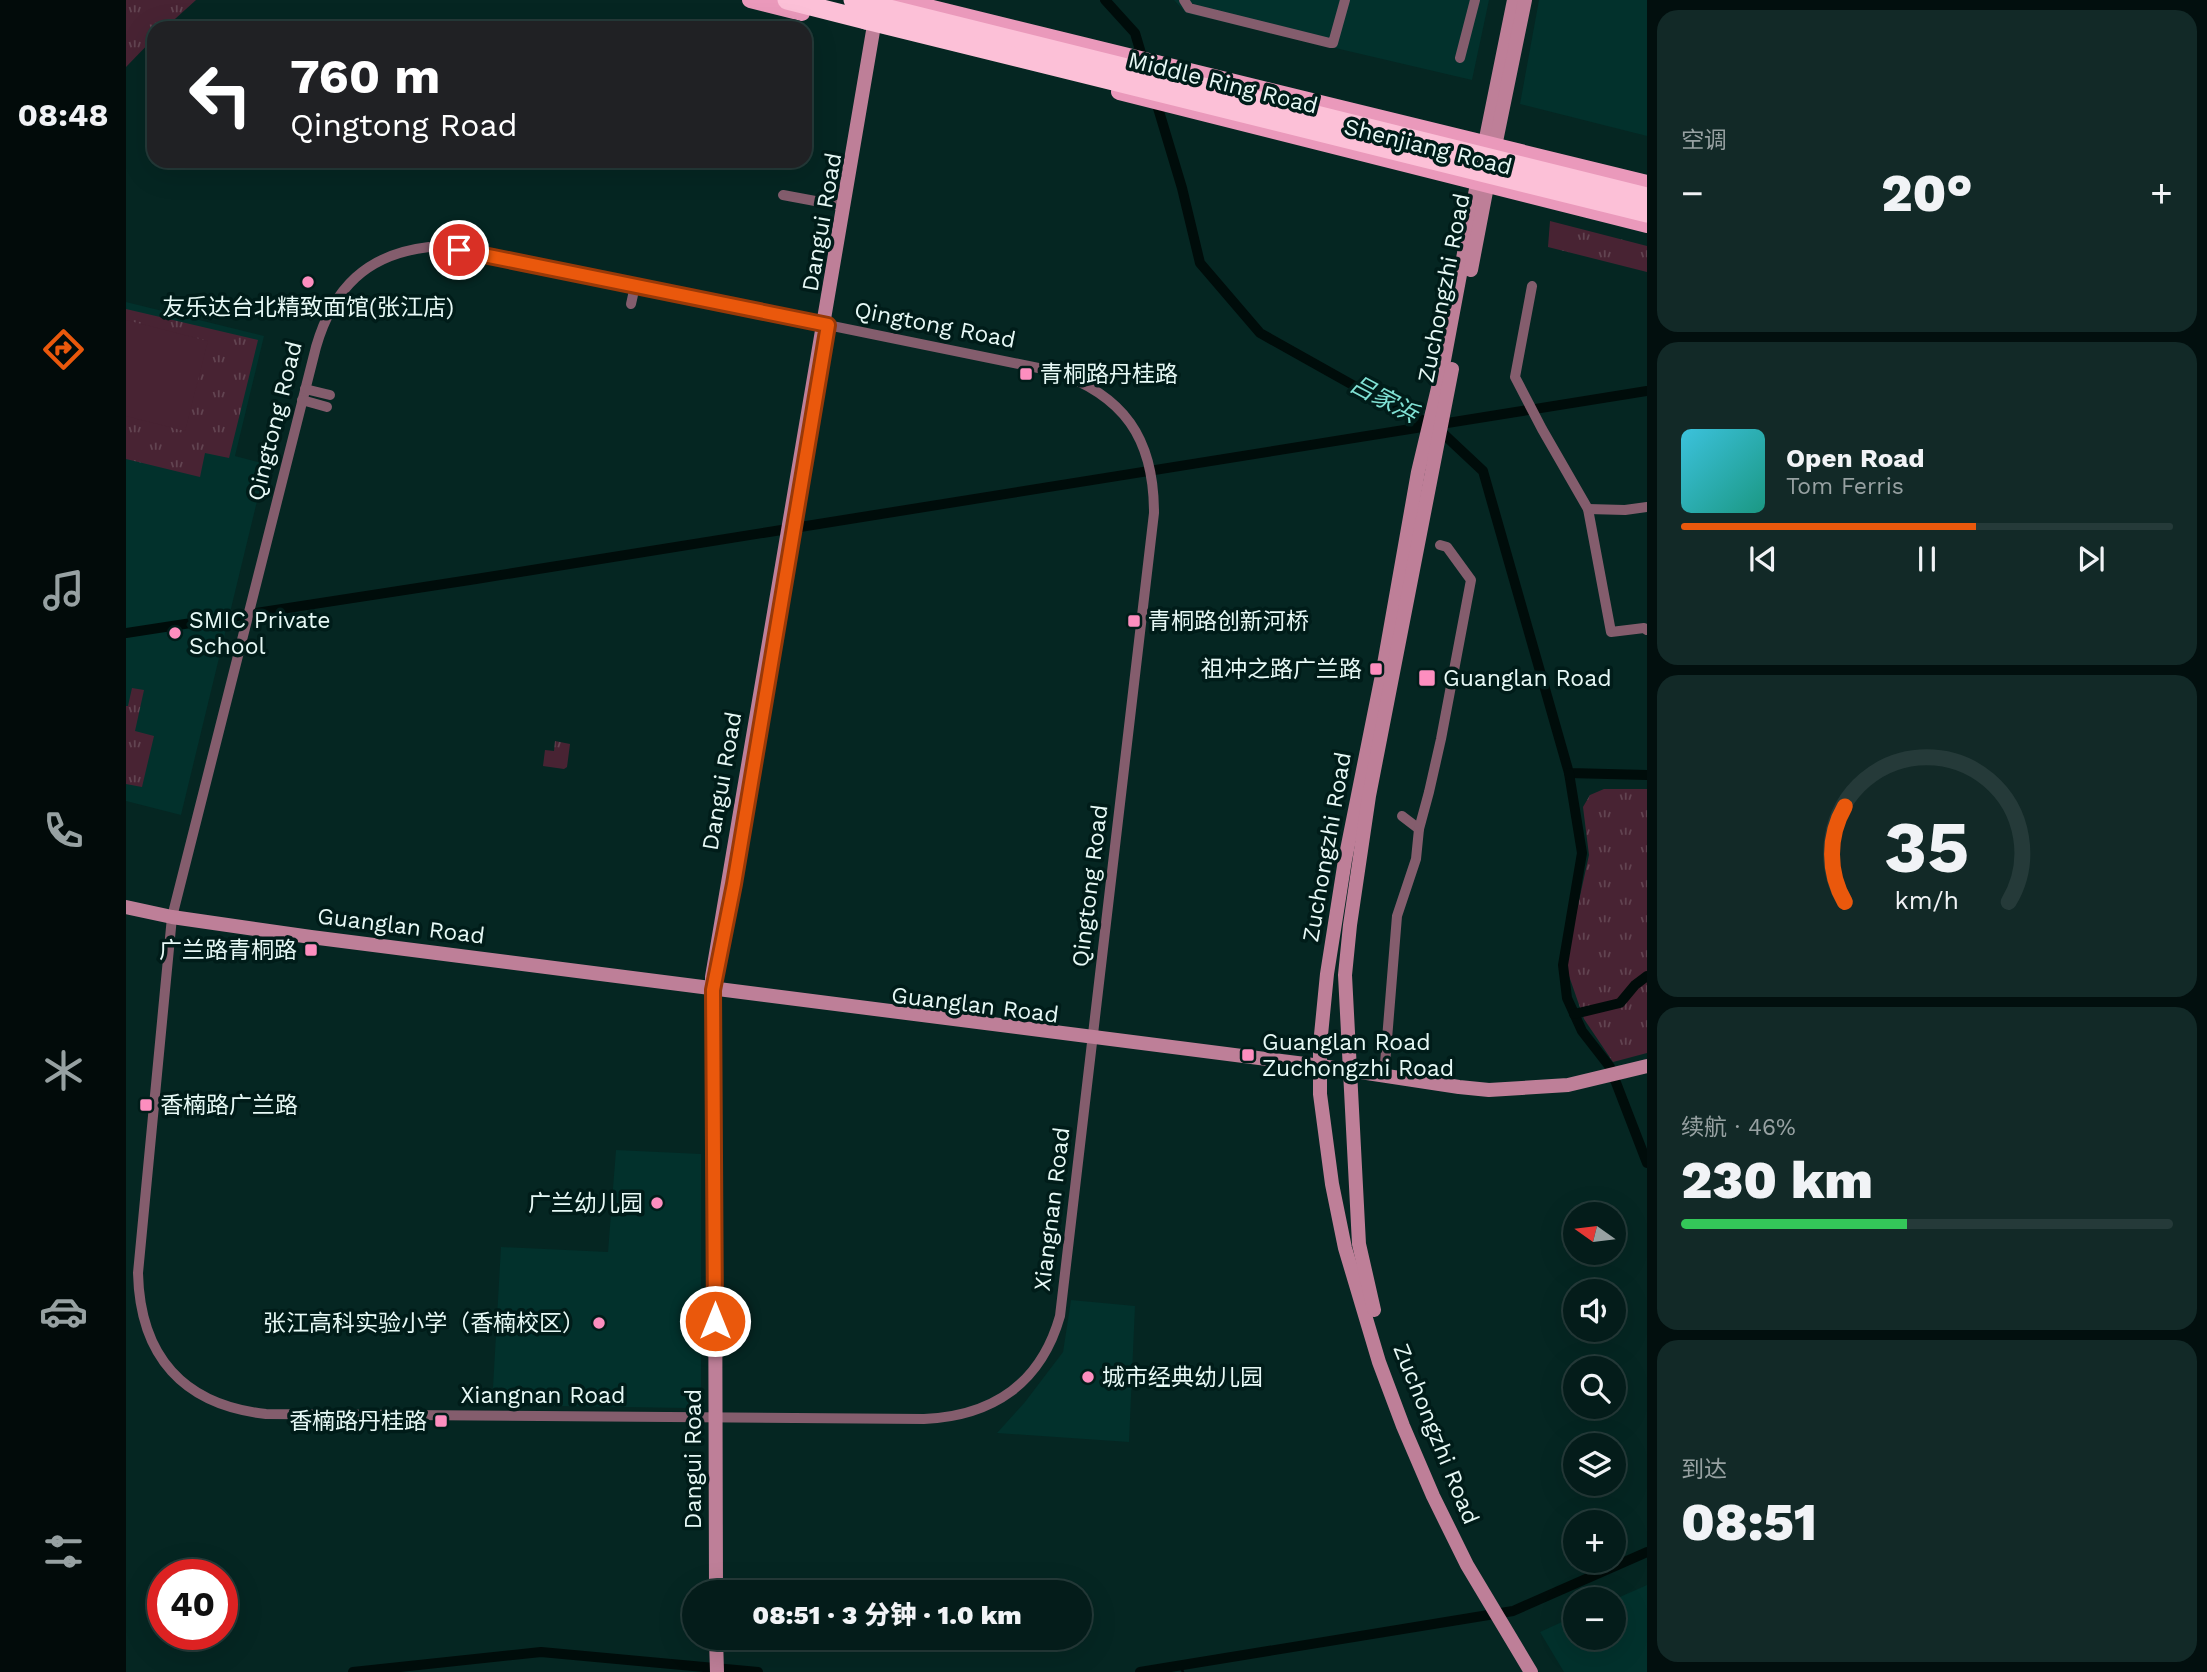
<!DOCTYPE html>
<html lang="zh">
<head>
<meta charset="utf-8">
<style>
  :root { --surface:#041c1a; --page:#122927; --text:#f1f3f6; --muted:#97a1a2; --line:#253a39; --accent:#ea580c }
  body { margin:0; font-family:"Work Sans","Noto Sans SC",sans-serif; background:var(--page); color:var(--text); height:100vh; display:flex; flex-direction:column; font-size:26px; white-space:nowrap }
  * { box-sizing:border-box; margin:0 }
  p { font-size:23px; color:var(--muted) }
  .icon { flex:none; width:38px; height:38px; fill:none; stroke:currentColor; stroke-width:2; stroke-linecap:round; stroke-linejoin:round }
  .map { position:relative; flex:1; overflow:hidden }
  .sheet { display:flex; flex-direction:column; gap:10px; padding:10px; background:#020f0e; width:560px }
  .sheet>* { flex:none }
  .banner { position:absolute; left:21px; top:21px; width:665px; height:147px; border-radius:21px; box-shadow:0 7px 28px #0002,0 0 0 2px var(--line); background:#202124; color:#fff; overflow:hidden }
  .needle { width:46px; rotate:284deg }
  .fabs { position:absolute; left:1437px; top:1202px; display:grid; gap:14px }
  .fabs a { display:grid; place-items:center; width:63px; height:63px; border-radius:50%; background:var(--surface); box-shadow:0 7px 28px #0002,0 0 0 2px var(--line); font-size:35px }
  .speed { position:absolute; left:21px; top:1559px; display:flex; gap:14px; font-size:35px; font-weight:700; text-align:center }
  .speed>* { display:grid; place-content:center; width:91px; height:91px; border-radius:50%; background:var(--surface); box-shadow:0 7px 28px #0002,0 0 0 2px var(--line); line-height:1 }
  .speed .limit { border:10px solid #d22; background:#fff; color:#111 }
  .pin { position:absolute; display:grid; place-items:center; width:60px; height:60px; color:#fff; margin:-30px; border:4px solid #fff; border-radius:50%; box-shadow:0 2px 7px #0007 }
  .me { position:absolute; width:77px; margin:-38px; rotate:0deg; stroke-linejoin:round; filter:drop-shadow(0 0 5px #0008) }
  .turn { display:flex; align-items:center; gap:24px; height:147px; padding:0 28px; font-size:32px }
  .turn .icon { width:91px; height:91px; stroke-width:2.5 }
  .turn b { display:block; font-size:49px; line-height:60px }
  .big { font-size:52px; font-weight:800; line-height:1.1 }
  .sheet .widget { flex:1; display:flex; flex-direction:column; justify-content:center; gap:10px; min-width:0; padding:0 24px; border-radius:21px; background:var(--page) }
  .sheet .dial { align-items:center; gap:0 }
  .dial svg { height:182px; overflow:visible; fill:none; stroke:var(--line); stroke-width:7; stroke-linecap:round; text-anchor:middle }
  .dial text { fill:var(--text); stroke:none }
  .song { display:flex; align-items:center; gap:21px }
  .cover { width:84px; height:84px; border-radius:10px; background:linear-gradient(135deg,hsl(190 70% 55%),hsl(170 70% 35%)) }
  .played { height:7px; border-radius:4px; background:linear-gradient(90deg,var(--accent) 60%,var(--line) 60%) }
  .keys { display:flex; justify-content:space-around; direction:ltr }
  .heat { display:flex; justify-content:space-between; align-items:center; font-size:38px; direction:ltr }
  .charge { height:10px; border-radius:5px; background:linear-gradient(90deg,#34c759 46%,var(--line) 0) }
  .trip { position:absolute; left:556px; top:1580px; width:410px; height:70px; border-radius:35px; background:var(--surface); box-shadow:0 7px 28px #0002,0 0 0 2px var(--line); font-weight:800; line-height:70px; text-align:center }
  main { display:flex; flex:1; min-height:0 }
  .tab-bar { display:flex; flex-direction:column; width:126px; justify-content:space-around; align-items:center; background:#020b0a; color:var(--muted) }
  .tab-bar .icon { width:49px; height:49px }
  .tab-bar .active { color:var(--accent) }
  .tab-bar b { font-size:32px; color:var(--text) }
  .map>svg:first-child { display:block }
  .built { fill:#02312c }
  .park { fill:url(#park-tufts) }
  .pitch { fill:#482333 }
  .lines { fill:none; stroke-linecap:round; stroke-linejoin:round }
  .stream { stroke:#000c0a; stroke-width:2.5 }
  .canal { stroke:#000c0a; stroke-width:10 }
  .street { stroke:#845d6d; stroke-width:10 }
  .secondary { stroke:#be7f98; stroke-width:14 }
  .primary { stroke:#ea99bb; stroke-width:16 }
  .highway { stroke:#fcc0d7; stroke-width:19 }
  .highway-bridge { stroke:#fcc0d7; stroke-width:19 }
  .route-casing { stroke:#983908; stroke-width:18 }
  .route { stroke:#ea580c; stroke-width:12 }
  .poi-dot { fill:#fd8ebf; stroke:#001c19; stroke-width:2.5 }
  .labels { text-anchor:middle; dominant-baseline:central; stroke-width:7; stroke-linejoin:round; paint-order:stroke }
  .street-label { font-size:23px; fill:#e7f9f6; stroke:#001c19 }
  .poi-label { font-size:23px; fill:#e7f9f6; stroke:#001c19; text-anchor:start }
  .water-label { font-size:24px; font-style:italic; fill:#80e2d5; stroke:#001c19 }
</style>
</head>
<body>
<main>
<nav class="tab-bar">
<b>08:48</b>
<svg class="icon active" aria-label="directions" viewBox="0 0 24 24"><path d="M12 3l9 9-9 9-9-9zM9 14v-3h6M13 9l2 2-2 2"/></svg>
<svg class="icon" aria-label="music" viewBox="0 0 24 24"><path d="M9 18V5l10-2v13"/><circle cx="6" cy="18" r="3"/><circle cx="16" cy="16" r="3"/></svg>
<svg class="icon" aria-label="phone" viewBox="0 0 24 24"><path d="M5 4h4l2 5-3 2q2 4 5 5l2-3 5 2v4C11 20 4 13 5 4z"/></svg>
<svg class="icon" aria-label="climate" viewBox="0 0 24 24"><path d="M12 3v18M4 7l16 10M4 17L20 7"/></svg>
<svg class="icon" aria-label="car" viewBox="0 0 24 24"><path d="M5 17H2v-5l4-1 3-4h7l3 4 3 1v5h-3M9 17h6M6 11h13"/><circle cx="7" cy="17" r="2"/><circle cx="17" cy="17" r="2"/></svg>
<svg class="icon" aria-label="filters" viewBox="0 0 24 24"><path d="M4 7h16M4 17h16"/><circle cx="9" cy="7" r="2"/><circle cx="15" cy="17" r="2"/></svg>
</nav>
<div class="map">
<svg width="1521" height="1672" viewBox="0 0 1521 1672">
  <defs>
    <pattern id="park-tufts" width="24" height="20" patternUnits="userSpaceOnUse" patternTransform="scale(1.75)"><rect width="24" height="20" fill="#482333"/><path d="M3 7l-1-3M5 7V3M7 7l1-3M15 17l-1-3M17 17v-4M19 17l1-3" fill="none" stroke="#624451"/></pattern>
  </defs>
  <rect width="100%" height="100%" fill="#052622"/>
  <g class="built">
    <polygon points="1048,0 1363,0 1346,80 1060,13"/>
    <polygon points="1413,0 1521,0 1521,136 1394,104"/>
    <polygon points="0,302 138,336 109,456 140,464 55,815 0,801"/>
    <polygon points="490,1150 575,1154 575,1388 560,1408 366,1405 375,1247 482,1252"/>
    <polygon points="945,1300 1009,1306 1003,1442 871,1433 899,1402 937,1352"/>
    <polygon points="1521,1585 1521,1672 1438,1672 1414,1632 1449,1616 1449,1638 1488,1638 1487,1600"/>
  </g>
  <g class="park">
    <polygon points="0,0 70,0 39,28 28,28 28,38 0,67"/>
    <polygon points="1424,221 1521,246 1521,272 1422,247"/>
    <polygon points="0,309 132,340 103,458 79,453 74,477 0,459"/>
    <polygon points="6,688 18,690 9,731 28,736 16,787 0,784 0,706 2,706"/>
    <polygon points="429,741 444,744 441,767 438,769 417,766 419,750 428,751"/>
    <polygon points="1478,789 1521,789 1521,1053 1487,1062 1458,1019 1442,973 1442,951 1463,855 1457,807 1464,795"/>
  </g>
  <polygon class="pitch" points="0,320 82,341 59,431 0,416"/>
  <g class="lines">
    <polyline class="stream" points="1054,1665 1057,1672"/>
    <g class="canal">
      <polyline points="979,0 1009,33 1017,60"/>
      <polyline points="1029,98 1056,188 1074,263 1134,333 1257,402 1309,426 1357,471 1443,773 1521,775"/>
      <polyline points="0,633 350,579 1521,391"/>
      <polyline points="1443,773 1456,853 1437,965 1441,998 1456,1031 1484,1067 1521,1163"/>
      <polyline points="1448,1014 1494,1003 1509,985 1521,976"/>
      <polyline points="227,1672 415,1652 632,1672"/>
      <polyline points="1014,1672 1387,1611 1521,1552"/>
    </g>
    <g class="street">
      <polyline points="1058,0 1063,8 1204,43 1207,43 1219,0"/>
      <polyline points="1334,58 1349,0"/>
      <polyline points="657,195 716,206"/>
      <path d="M303,247L333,250L927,371C998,395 1028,438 1028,513L934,1316C915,1383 867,1416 798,1419L140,1414C57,1405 14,1356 12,1273L46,917L190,347C207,288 241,254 303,247Z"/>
      <polyline points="1406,286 1389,377 1416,429 1462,509 1485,632 1518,628 1521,630"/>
      <polyline points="505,304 509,286"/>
      <polyline points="179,389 204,395"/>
      <polyline points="176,400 201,407"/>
      <polyline points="1462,509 1499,510 1521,507"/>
      <polyline points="1276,816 1293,829"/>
      <polyline points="1258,1076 1271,916 1290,859 1293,829 1303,792 1315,739 1345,580 1321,547 1314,545"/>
    </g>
    <g class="secondary">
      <polyline points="1357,153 1388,0"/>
      <polyline points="1367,156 1399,0"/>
      <polyline points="1353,173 1316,371 1292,472 1257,670 1219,860 1201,974 1194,1045 1194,1094 1206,1184 1219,1248 1253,1362 1277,1426 1307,1496 1341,1565 1405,1672"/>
      <polyline points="1345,270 1363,176"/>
      <polyline points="0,907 46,917 185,937 1195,1066 1333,1087 1363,1090 1442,1085 1521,1066"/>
      <polyline points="1248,1310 1233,1244 1219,975 1224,925 1243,796 1326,369"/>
      <polyline points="590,1592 589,1209 586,977 747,31 748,15"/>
      <polyline points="590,1638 591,1672"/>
    </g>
    <g class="primary">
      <polyline points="624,0 676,13"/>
      <polyline points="774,0 1521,183"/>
      <polyline points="993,92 1521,225"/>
    </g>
    <g class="highway">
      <polyline points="661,0 740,20"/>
      <polyline points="727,0 743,4"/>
    </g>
    <g class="highway-bridge">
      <polyline points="743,4 1521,197"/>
      <polyline points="740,20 1521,213"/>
    </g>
  </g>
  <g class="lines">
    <defs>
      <polyline id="route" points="333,250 702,325 608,884 587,990 589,1321"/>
    </defs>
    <use href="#route" class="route-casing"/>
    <use href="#route" class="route"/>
  </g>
  <g class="poi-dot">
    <circle cx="182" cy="282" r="7"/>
    <rect x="893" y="367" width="14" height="14" rx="3.5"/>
    <rect x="1001" y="614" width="14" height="14" rx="3.5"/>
    <circle cx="49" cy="633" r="7"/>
    <rect x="1243" y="662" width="14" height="14" rx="3.5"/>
    <rect x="1292" y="669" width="18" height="18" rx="3.5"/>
    <rect x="178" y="943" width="14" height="14" rx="3.5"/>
    <rect x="1115" y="1048" width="14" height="14" rx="3.5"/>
    <rect x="13" y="1098" width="14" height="14" rx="3.5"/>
    <circle cx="531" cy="1203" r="7"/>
    <circle cx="473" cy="1323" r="7"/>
    <circle cx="962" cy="1377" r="7"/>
    <rect x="308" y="1414" width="14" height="14" rx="3.5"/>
  </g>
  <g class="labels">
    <g class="street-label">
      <text transform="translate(1097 83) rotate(14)">Middle Ring Road</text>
      <text transform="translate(1302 147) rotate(14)">Shenjiang Road</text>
      <text transform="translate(696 222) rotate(-80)">Dangui Road</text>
      <text transform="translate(1318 288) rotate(-79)">Zuchongzhi Road</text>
      <text transform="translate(809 325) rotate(11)">Qingtong Road</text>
      <text transform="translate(149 421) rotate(-76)">Qingtong Road</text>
      <text transform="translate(596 781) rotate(-80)">Dangui Road</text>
      <text transform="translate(1201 847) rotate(-80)">Zuchongzhi Road</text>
      <text transform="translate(964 886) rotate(-83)">Qingtong Road</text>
      <text transform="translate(275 926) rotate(7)">Guanglan Road</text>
      <text transform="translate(849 1005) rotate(7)">Guanglan Road</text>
      <text transform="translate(926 1209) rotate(-83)">Xiangnan Road</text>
      <text x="417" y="1395">Xiangnan Road</text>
      <text transform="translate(1310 1434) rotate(68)">Zuchongzhi Road</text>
      <text transform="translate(567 1459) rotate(-90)">Dangui Road</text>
    </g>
    <g class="poi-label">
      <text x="182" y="307" text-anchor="middle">友乐达台北精致面馆(张江店)</text>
      <text x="914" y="374">青桐路丹桂路</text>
      <text x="63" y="620">SMIC Private<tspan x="63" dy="26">School</tspan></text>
      <text x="1022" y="621">青桐路创新河桥</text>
      <text x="1236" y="669" text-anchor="end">祖冲之路广兰路</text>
      <text x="1317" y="678">Guanglan Road</text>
      <text x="171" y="950" text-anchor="end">广兰路青桐路</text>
      <text x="1136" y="1042">Guanglan Road<tspan x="1136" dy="26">Zuchongzhi Road</tspan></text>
      <text x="34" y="1105">香楠路广兰路</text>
      <text x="517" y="1203" text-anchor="end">广兰幼儿园</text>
      <text x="459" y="1323" text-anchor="end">张江高科实验小学（香楠校区）</text>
      <text x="976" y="1377">城市经典幼儿园</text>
      <text x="301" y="1421" text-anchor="end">香楠路丹桂路</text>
    </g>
    <g class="water-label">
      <text transform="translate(1258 399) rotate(28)">吕家浜</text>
    </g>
  </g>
</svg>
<div class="fabs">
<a><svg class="needle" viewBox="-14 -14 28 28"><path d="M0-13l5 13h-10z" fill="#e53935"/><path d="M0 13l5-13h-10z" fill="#97a1a2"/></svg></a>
<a><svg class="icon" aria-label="sound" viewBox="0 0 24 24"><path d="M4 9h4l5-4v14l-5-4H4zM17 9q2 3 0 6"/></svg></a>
<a><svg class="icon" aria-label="search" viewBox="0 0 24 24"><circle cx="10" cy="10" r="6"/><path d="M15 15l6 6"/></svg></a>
<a><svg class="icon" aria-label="layers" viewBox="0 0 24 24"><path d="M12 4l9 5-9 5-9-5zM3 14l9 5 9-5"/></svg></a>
<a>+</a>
<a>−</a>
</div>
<div class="speed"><div class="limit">40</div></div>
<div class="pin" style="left:333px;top:250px;background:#d93025"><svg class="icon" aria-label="arrive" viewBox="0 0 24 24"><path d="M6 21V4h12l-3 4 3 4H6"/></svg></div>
<svg class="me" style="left:589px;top:1321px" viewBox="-20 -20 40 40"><circle r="17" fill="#ea580c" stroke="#fff" stroke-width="3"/><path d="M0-11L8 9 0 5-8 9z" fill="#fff"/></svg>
<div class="trip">08:51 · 3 分钟 · 1.0 km</div>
<div class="banner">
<div class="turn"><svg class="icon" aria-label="left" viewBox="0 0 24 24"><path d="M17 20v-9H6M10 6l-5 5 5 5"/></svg><div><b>760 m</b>Qingtong Road</div></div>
</div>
</div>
<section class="sheet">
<div class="widget"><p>空调</p>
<div class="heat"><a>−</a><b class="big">20°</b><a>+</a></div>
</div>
<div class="widget">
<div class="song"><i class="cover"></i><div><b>Open Road</b><p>Tom Ferris</p></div></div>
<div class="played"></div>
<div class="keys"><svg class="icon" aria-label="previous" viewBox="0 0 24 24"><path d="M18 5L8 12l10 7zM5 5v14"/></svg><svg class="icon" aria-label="pause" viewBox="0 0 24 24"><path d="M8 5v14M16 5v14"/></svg><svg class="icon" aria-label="next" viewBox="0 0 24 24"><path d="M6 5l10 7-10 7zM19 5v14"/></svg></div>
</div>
<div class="widget dial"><svg viewBox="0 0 100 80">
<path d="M14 69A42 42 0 1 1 86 69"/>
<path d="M14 69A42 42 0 0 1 14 27" stroke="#ea580c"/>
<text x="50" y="56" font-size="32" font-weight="700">35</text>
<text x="50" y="72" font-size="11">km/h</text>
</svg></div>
<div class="widget"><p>续航 · 46%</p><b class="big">230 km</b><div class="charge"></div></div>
<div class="widget"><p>到达</p><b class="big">08:51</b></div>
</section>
</main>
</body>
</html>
